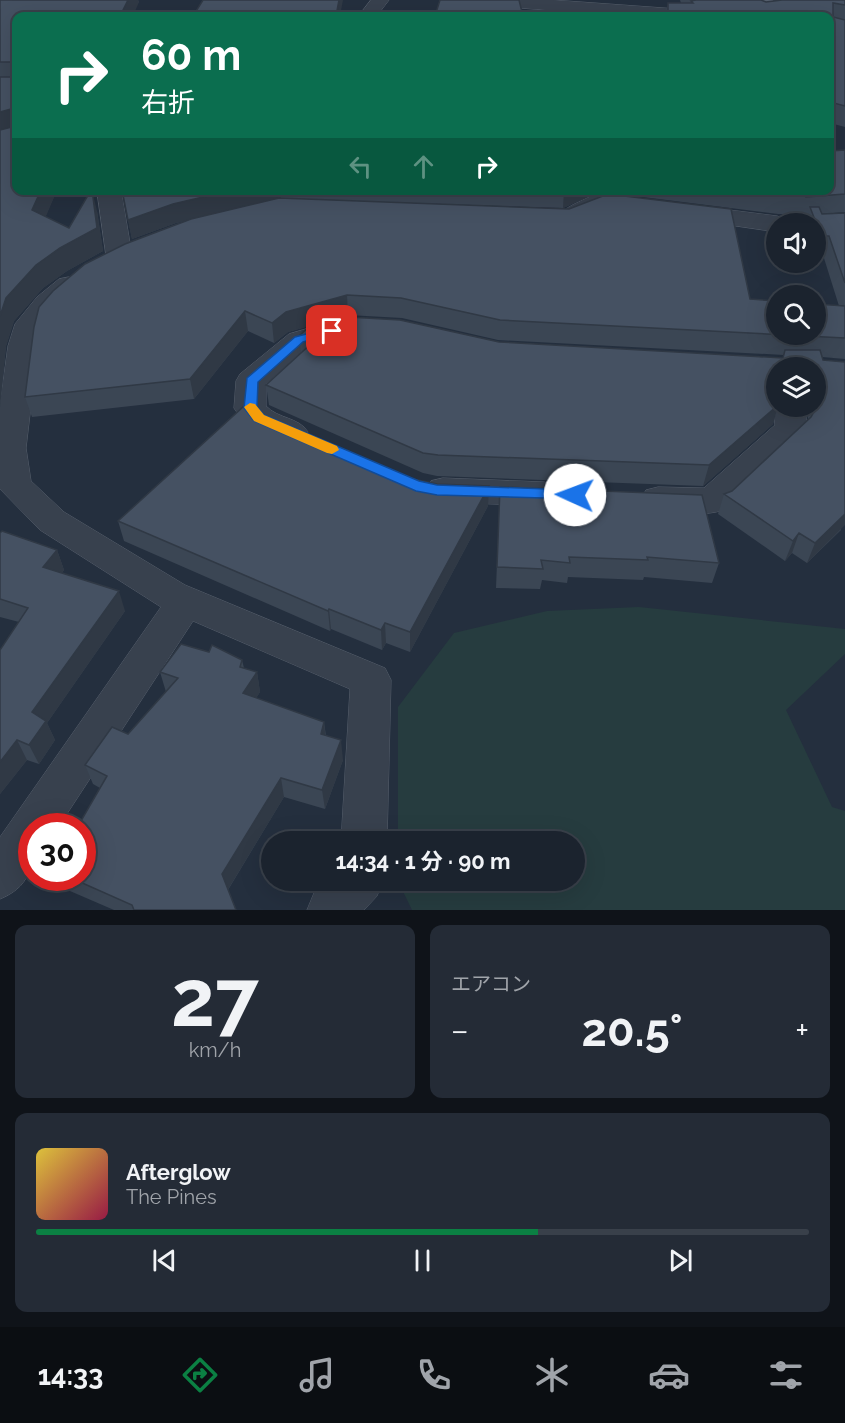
<!DOCTYPE html>
<html lang="ja">
<head>
<meta charset="utf-8">
<style>
  :root { --surface:#1b232e; --page:#242b36; --text:#f1f3f6; --muted:#a0a4aa; --line:#39404a; --accent:#0b8043 }
  body { margin:0; font-family:Raleway,"Noto Sans JP",sans-serif; background:var(--page); color:var(--text); height:100vh; display:flex; flex-direction:column; font-size:22px; white-space:nowrap }
  * { box-sizing:border-box; margin:0 }
  p { font-size:20px; color:var(--muted) }
  .icon { flex:none; width:33px; height:33px; fill:none; stroke:currentColor; stroke-width:2; stroke-linecap:round; stroke-linejoin:round }
  .map { position:relative; height:910px; overflow:hidden }
  .drawer { display:flex; flex-direction:column; gap:15px; padding:15px; background:#0f1319; flex:1 }
  .drawer>* { flex:none }
  .hud { position:absolute; left:12px; top:12px; width:822px; height:183px; border-radius:12px; box-shadow:0 6px 24px #0002,0 0 0 2px var(--line); background:#0b6e4f; color:#fff; overflow:hidden }
  .buttons { position:absolute; left:766px; top:213px; display:grid; gap:12px }
  .buttons a { display:grid; place-items:center; width:60px; height:60px; border-radius:50%; background:var(--surface); box-shadow:0 6px 24px #0002,0 0 0 2px var(--line); font-size:30px }
  .speed { position:absolute; left:18px; top:813px; display:flex; gap:12px; font-size:30px; font-weight:700; text-align:center }
  .speed>* { display:grid; place-content:center; width:78px; height:78px; border-radius:50%; background:var(--surface); box-shadow:0 6px 24px #0002,0 0 0 2px var(--line); line-height:1 }
  .speed .limit { border:9px solid #d22; background:#fff; color:#111 }
  .pin { position:absolute; display:grid; place-items:center; width:51px; height:51px; color:#fff; margin:-26px; border-radius:12px; box-shadow:0 3px 9px #0006 }
  .me { position:absolute; width:66px; margin:-33px; rotate:272deg; stroke-linejoin:round; filter:drop-shadow(0 0 4px #0008) }
  .turn { display:flex; align-items:center; gap:21px; height:126px; padding:0 30px; font-size:27px }
  .turn .icon { width:78px; height:78px; stroke-width:2.5 }
  .turn b { display:block; font-size:42px; line-height:51px }
  .lanes { display:flex; align-items:center; height:57px; padding:0 30px; background:#0003; justify-content:center; gap:30px; direction:ltr }
  .lanes .off { opacity:.35 }
  .big { font-size:45px; font-weight:700; line-height:1.1 }
  .drawer .card { flex:1; display:flex; flex-direction:column; justify-content:center; gap:9px; min-width:0; padding:0 21px; border-radius:12px; background:var(--page) }
  .drawer .dial { align-items:center; gap:0 }
  .dial b { font-size:78px; line-height:1 }
  .song { display:flex; align-items:center; gap:18px }
  .cover { width:72px; height:72px; border-radius:9px; background:linear-gradient(135deg,hsl(50 70% 55%),hsl(340 70% 35%)) }
  .played { height:6px; border-radius:3px; background:linear-gradient(90deg,var(--accent) 65%,var(--line) 65%) }
  .keys { display:flex; justify-content:space-around; direction:ltr }
  .heat { display:flex; justify-content:space-between; align-items:center; font-size:33px; direction:ltr }
  .drawer .tiles { flex:1; display:grid; gap:15px; grid-template-columns:1fr 1fr }
  .card:last-child { grid-column:span 2 }
  .trip { position:absolute; left:261px; top:831px; width:324px; height:60px; border-radius:30px; background:var(--surface); box-shadow:0 6px 24px #0002,0 0 0 2px var(--line); font-weight:700; line-height:60px; text-align:center }
  .tab-bar { display:flex; height:96px; justify-content:space-around; align-items:center; background:#0b0e12; color:var(--muted) }
  .tab-bar .icon { width:42px; height:42px }
  .tab-bar .active { color:var(--accent) }
  .tab-bar b { font-size:27px; color:var(--text) }
  .map>svg:first-child { display:block }
  .green { fill:#263c3f }
  .lines { fill:none; stroke-linecap:round; stroke-linejoin:round }
  .street-casing { stroke:#565f6c; stroke-width:1 }
  .primary-casing { stroke:#414a57; stroke-width:1 }
  .street { fill:#38414e; fill-rule:evenodd }
  .primary { fill:#56606e; fill-rule:evenodd }
  .wall { fill:#3b4654 }
  .shaded-wall { fill:#303945 }
  .building { fill:#455162; stroke:#303945; stroke-width:1.5 }
  .route { fill:#1a73e8; stroke:#114b97; stroke-width:1.5 }
  .slow { fill:#f59e0b }
</style>
</head>
<body>
<div class="map">
<svg width="845" height="910" viewBox="0 0 845 910">
  <rect width="100%" height="100%" fill="#242f3e"/>
  <polygon class="green" points="639,607 845,629 845,654 786,710 832,807 845,811 845,910 412,910 398,881 574,880 574,842 398,841 398,707 454,633 547,611"/>
  <g class="lines">
    <defs>
      <g id="street">
        <polygon points="371,0 389,0 379,13 380,16 362,16 361,13"/>
        <polygon points="471,0 553,0 692,10 699,12 701,16 625,16 480,5 474,4"/>
        <polygon points="97,190 121,190 132,255 128,261 119,263 110,261 106,255"/>
        <path d="M601,190H629C617,208 584,226 563,221L559,216C568,203 589,200 601,190Z"/>
        <polygon points="690,205 777,216 786,219 789,224 777,224 777,232 681,218 677,213 681,208"/>
        <path d="M69,277L79,279L83,285L43,326L38,346L26,448L31,481L64,512L185,585L385,668L391,680L387,842H341L350,689L193,621L59,826H32C32,860 36,884 0,899V837L161,607L40,530L0,489V404L8,346L15,324L37,297L59,279Z"/>
        <path d="M344,318L354,321L358,327L354,333L309,346L266,384V406C278,419 299,417 308,432L303,440C279,447 247,429 234,408L236,381L240,374L289,334Z"/>
        <path d="M777,400V406H805L807,428L802,436L724,510C701,517 669,515 646,508L641,499L646,490L658,487L704,488L775,425L773,406Z"/>
        <polygon points="443,478 544,482 556,485 561,494 556,503 544,506 443,502 431,499 426,490 431,481"/>
        <polygon points="327,880 383,880 377,896 364,910 307,910 314,893"/>
      </g>
      <polygon id="primary" points="712,0 845,0 845,7 721,5 715,4"/>
    </defs>
    <use href="#street" class="street-casing"/>
    <use href="#primary" class="primary-casing"/>
    <use href="#street" class="street"/>
    <use href="#primary" class="primary"/>
  </g>
  <g class="wall">
    <polygon points="0,0 138,0 139,2 16,190 57,190 45,217 69,228 97,211 103,251 67,271 43,288 14,321 6,346 0,407"/>
    <polygon points="680,0 761,0 766,2 773,1 773,0 845,0 845,127 830,123 830,16 665,16 668,3 681,3"/>
    <polygon points="845,150 845,212 822,214 845,213 845,359 822,357 841,530 807,563 792,553 785,561 718,514 724,494 732,491 808,419 807,406 816,406 816,368 777,368 777,406 778,406 773,424 703,486 437,476 423,473 269,405 266,385 301,353 299,336 499,342 783,358 784,355 498,340 402,318 348,315 288,332 274,343 248,331 194,399 32,417 25,397 190,220 176,223 132,239 122,190 598,190 592,195 563,208 321,200 750,299 839,306 823,255 816,255 816,224 805,224 808,215 801,216 800,214 778,214 627,195 628,190 830,190"/>
    <polygon points="403,477 488,506 410,652 386,643 382,650 331,629 330,631 124,541 118,521"/>
    <polygon points="500,487 719,563 712,583 644,577 643,580 568,577 567,583 542,580 540,589 496,588"/>
    <polygon points="0,533 57,550 64,570 62,573 125,611 47,723 55,740 39,764 27,760 0,794 0,650 19,622 0,617"/>
    <polygon points="209,652 242,660 244,668 257,672 260,692 256,698 324,722 326,736 343,760 325,809 284,797 228,890 236,910 114,910 63,888 58,878 82,878 100,788 93,784 85,765 128,734 166,692 160,672"/>
  </g>
  <g class="shaded-wall">
    <polygon points="128,0 138,0 139,2 133,16 120,16"/>
    <polygon points="339,0 343,0 340,16 336,16"/>
    <polygon points="11,109 16,127 0,135 0,112"/>
    <polygon points="41,190 57,190 39,233 32,210"/>
    <polygon points="92,190 97,211 103,251 67,271 43,288 14,321 6,346 0,407 0,316 6,298 36,265 60,248"/>
    <polygon points="233,190 280,190 281,199 176,223 132,239 128,220 173,204"/>
    <polygon points="564,190 598,190 592,195 563,208"/>
    <polygon points="347,295 348,315 288,332 274,343 272,323 286,312"/>
    <polygon points="245,311 248,331 194,399 190,379"/>
    <polygon points="777,406 778,406 773,424 703,486 709,465"/>
    <polygon points="489,486 488,506 410,652 410,632"/>
    <polygon points="845,514 845,525 807,563 815,543"/>
    <polygon points="799,533 792,553 785,561 793,541"/>
    <polygon points="57,550 64,570 51,587 43,567"/>
    <polygon points="119,591 125,611 47,723 55,740 39,764 29,745 32,712"/>
    <polygon points="329,609 331,629 330,631 328,611"/>
    <polygon points="385,623 386,643 382,650 381,630"/>
    <polygon points="257,672 260,692 247,713 243,693"/>
    <polygon points="324,722 326,742 321,734"/>
    <polygon points="17,740 27,760 0,794 0,762"/>
    <polygon points="341,740 343,760 325,809 322,790"/>
    <polygon points="281,778 284,797 227,891 222,874"/>
  </g>
  <g class="building">
    <polygon points="0,0 128,0 120,16 16,16 16,190 41,190 32,210 69,228 91,190 92,190 97,228 60,248 36,265 6,298 0,316 0,130 12,127 11,109 0,112 0,77 12,77 12,62 0,62"/>
    <polygon points="203,0 339,0 336,16 193,16"/>
    <polygon points="440,0 519,0 523,16 435,16"/>
    <polygon points="696,0 761,0 766,2 782,0 845,0 845,5 833,3 833,17 845,20 845,106 830,102 830,16 668,16 668,3 693,3 691,1"/>
    <polygon points="845,150 845,194 806,197 806,195 783,195 745,190 830,190 830,151"/>
    <polygon points="122,190 233,190 173,204 128,220"/>
    <polygon points="608,194 731,209 750,299 777,301 777,334 816,334 816,304 845,306 845,338 500,320 401,298 347,295 286,312 272,323 245,311 190,379 25,397 34,327 39,307 53,291 85,264 125,244 191,219 279,198 569,209"/>
    <polygon points="810,207 819,207 822,214 845,213 845,283 829,236 821,236"/>
    <polygon points="348,317 400,320 499,342 783,358 785,350 820,350 823,360 845,362 845,514 815,543 799,533 793,541 724,494 732,491 811,417 816,408 816,368 777,368 777,406 709,465 438,455 423,453 266,385 313,342 299,336 308,328"/>
    <polygon points="243,407 403,477 437,484 489,486 410,632 385,623 381,630 329,609 328,611 118,521"/>
    <polygon points="500,487 702,495 719,563 647,557 648,560 569,557 570,563 541,560 543,569 497,567"/>
    <polygon points="2,531 57,550 43,567 119,591 32,712 46,721 29,745 17,740 0,762 0,650 28,608 0,599 0,533"/>
    <polygon points="181,644 209,652 212,645 242,660 240,667 257,672 243,693 324,722 321,734 341,740 322,790 281,778 222,874 236,910 134,910 132,905 71,878 82,878 82,826 78,826 107,776 85,765 112,727 128,734 178,678 160,672"/>
  </g>
  <polygon class="route" points="332,327 337,331 336,333 303,342 258,382 257,407 264,415 419,481 437,485 575,490 580,492 582,495 580,499 437,495 416,491 254,421 244,408 247,378 295,337"/>
  <polygon class="slow" points="250,403 255,404 264,415 337,446 339,450 332,454 327,453 254,421 244,407"/>
</svg>
<div class="buttons">
<a><svg class="icon" aria-label="sound" viewBox="0 0 24 24"><path d="M4 9h4l5-4v14l-5-4H4zM17 9q2 3 0 6"/></svg></a>
<a><svg class="icon" aria-label="search" viewBox="0 0 24 24"><circle cx="10" cy="10" r="6"/><path d="M15 15l6 6"/></svg></a>
<a><svg class="icon" aria-label="layers" viewBox="0 0 24 24"><path d="M12 4l9 5-9 5-9-5zM3 14l9 5 9-5"/></svg></a>
</div>
<div class="speed"><div class="limit">30</div></div>
<div class="pin" style="left:332px;top:331px;background:#d93025"><svg class="icon" aria-label="arrive" viewBox="0 0 24 24"><path d="M6 21V4h12l-3 4 3 4H6"/></svg></div>
<svg class="me" style="left:575px;top:495px" viewBox="-20 -20 40 40"><circle r="19" fill="#fff"/><path d="M0-13L10 11 0 6-10 11z" fill="#1a73e8"/></svg>
<div class="trip">14:34 · 1 分 · 90 m</div>
<div class="hud">
<div class="turn"><svg class="icon" aria-label="right" viewBox="0 0 24 24"><path d="M7 20v-9h11M14 6l5 5-5 5"/></svg><div><b>60 m</b>右折</div></div>
<div class="lanes"><svg class="icon off" aria-label="left" viewBox="0 0 24 24"><path d="M17 20v-9H6M10 6l-5 5 5 5"/></svg><svg class="icon off" aria-label="ahead" viewBox="0 0 24 24"><path d="M12 20V5M6 11l6-6 6 6"/></svg><svg class="icon" aria-label="right" viewBox="0 0 24 24"><path d="M7 20v-9h11M14 6l5 5-5 5"/></svg></div>
</div>
</div>
<section class="drawer">
<div class="tiles">
<div class="card dial"><b>27</b><p>km/h</p></div>
<div class="card"><p>エアコン</p>
<div class="heat"><a>−</a><b class="big">20.5°</b><a>+</a></div>
</div>
<div class="card">
<div class="song"><i class="cover"></i><div><b>Afterglow</b><p>The Pines</p></div></div>
<div class="played"></div>
<div class="keys"><svg class="icon" aria-label="previous" viewBox="0 0 24 24"><path d="M18 5L8 12l10 7zM5 5v14"/></svg><svg class="icon" aria-label="pause" viewBox="0 0 24 24"><path d="M8 5v14M16 5v14"/></svg><svg class="icon" aria-label="next" viewBox="0 0 24 24"><path d="M6 5l10 7-10 7zM19 5v14"/></svg></div>
</div>
</div>
</section>
<nav class="tab-bar">
<b>14:33</b>
<svg class="icon active" aria-label="directions" viewBox="0 0 24 24"><path d="M12 3l9 9-9 9-9-9zM9 14v-3h6M13 9l2 2-2 2"/></svg>
<svg class="icon" aria-label="music" viewBox="0 0 24 24"><path d="M9 18V5l10-2v13"/><circle cx="6" cy="18" r="3"/><circle cx="16" cy="16" r="3"/></svg>
<svg class="icon" aria-label="phone" viewBox="0 0 24 24"><path d="M5 4h4l2 5-3 2q2 4 5 5l2-3 5 2v4C11 20 4 13 5 4z"/></svg>
<svg class="icon" aria-label="climate" viewBox="0 0 24 24"><path d="M12 3v18M4 7l16 10M4 17L20 7"/></svg>
<svg class="icon" aria-label="car" viewBox="0 0 24 24"><path d="M5 17H2v-5l4-1 3-4h7l3 4 3 1v5h-3M9 17h6M6 11h13"/><circle cx="7" cy="17" r="2"/><circle cx="17" cy="17" r="2"/></svg>
<svg class="icon" aria-label="filters" viewBox="0 0 24 24"><path d="M4 7h16M4 17h16"/><circle cx="9" cy="7" r="2"/><circle cx="15" cy="17" r="2"/></svg>
</nav>
</body>
</html>
